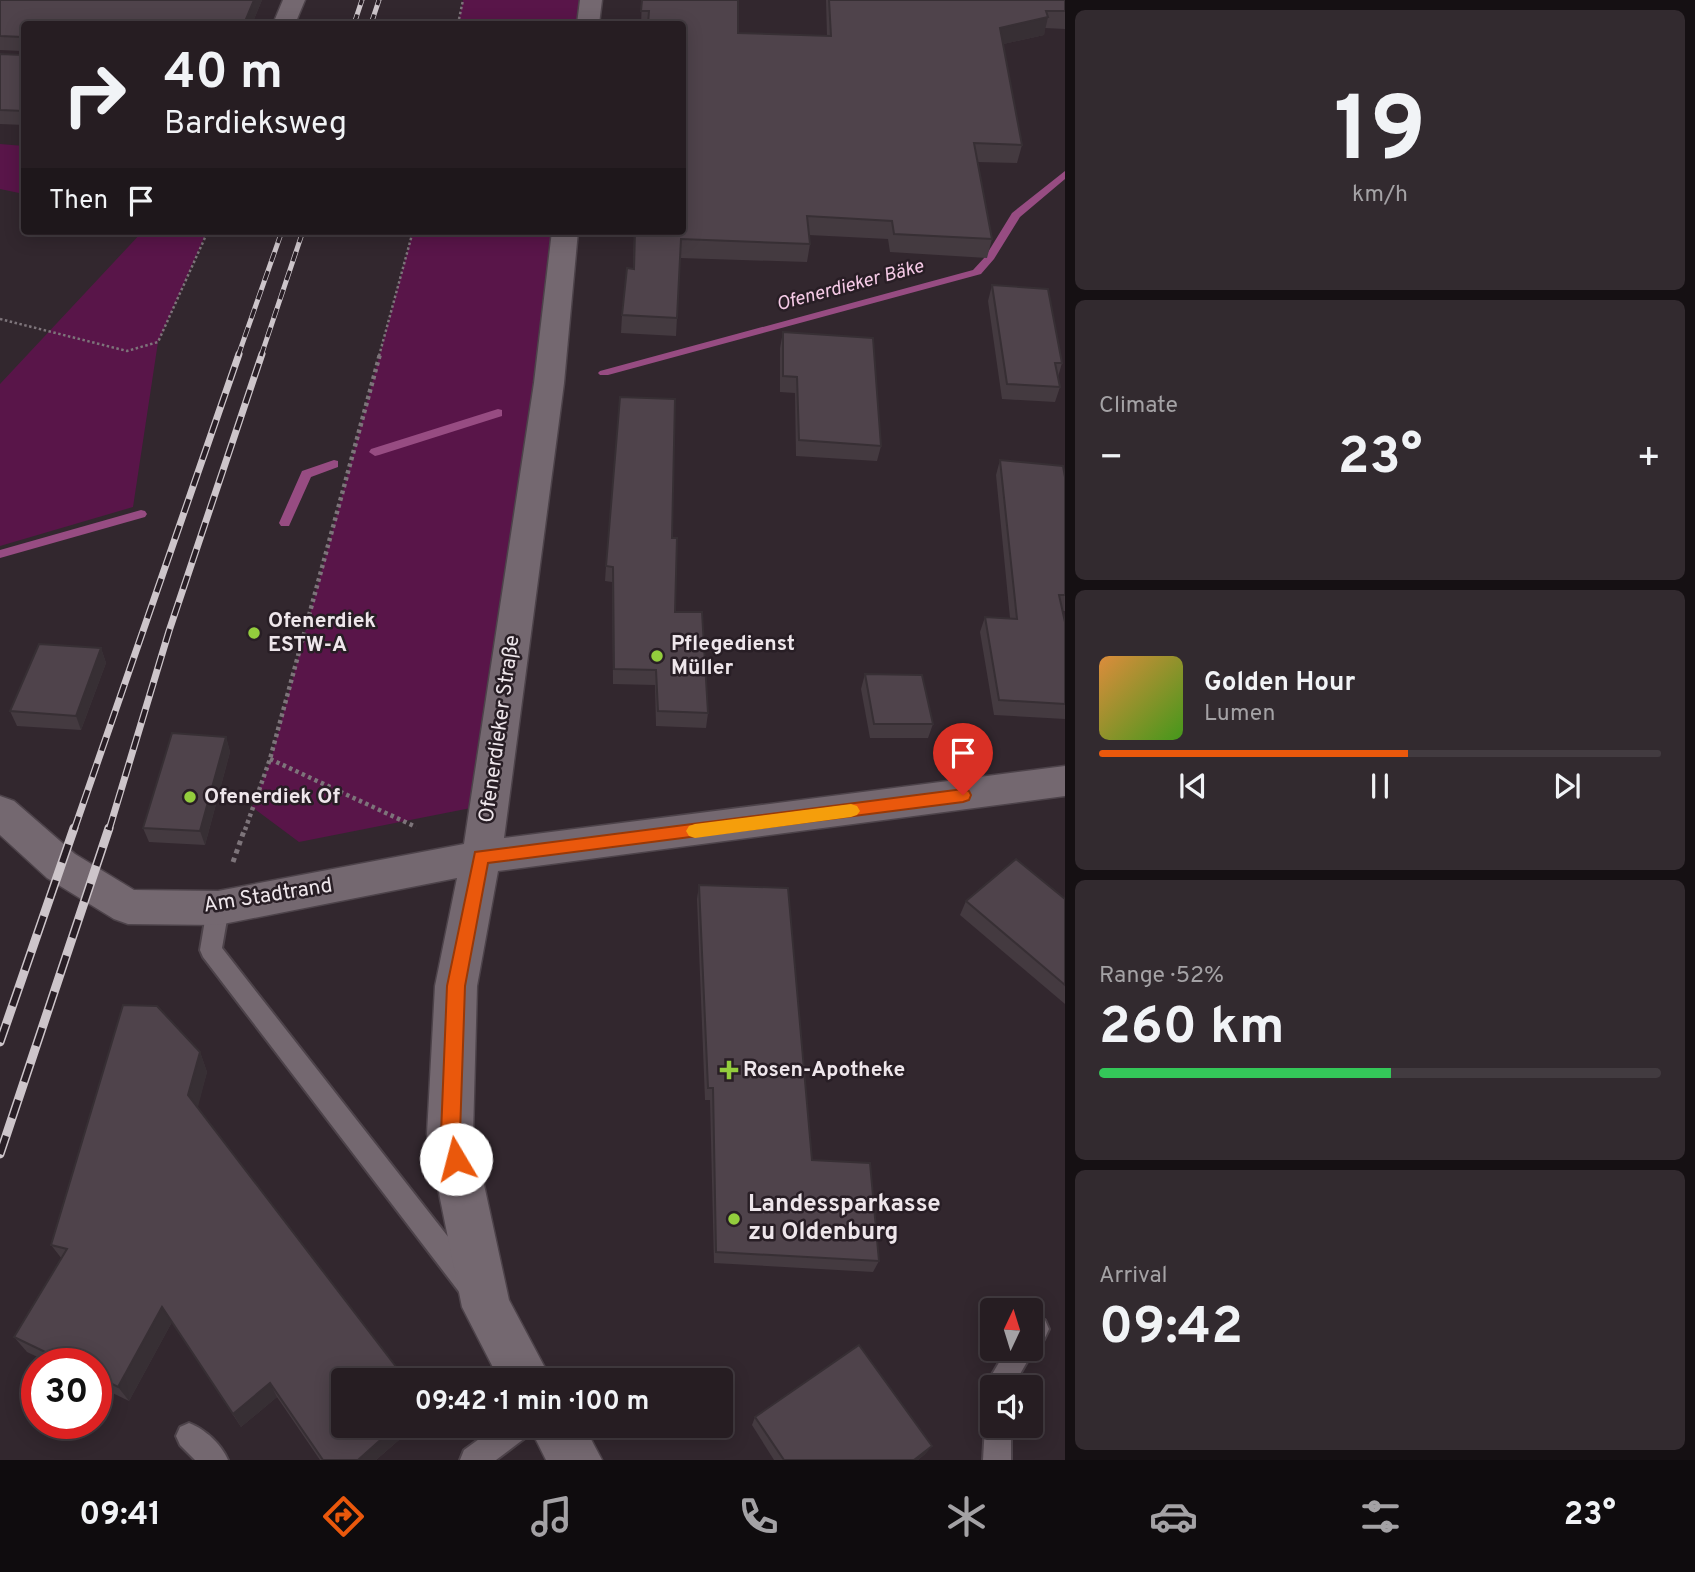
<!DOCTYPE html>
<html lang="en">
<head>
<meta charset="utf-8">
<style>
  :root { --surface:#261d22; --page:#322a2f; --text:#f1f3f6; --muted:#a4a2a5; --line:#423b40; --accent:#ea580c }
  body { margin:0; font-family:Overpass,sans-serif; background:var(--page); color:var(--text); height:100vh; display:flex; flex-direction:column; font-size:26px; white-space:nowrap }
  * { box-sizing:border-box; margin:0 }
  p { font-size:23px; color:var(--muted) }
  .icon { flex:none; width:38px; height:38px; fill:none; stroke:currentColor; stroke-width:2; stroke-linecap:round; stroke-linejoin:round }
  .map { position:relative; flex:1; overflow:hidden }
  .side { display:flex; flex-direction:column; gap:10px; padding:10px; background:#151013; width:630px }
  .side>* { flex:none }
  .banner { position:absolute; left:21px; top:21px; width:665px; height:214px; border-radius:7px; box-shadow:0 4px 18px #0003,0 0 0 2px var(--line); background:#261d22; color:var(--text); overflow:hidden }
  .needle { width:46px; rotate:4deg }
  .buttons { position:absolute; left:980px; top:1298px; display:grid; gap:14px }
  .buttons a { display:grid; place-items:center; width:63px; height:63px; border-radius:7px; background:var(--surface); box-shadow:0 4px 18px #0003,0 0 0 2px var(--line); font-size:35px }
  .speed { position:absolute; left:21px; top:1348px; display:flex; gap:14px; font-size:35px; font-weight:700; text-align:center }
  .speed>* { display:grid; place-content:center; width:91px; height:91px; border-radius:50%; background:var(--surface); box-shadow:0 4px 18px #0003,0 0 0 2px var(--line); line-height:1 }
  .speed .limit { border:10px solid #d22; background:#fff; color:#111 }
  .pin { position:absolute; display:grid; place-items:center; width:60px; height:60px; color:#fff; margin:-72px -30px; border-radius:50% 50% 50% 0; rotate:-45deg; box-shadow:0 0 7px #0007 }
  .pin .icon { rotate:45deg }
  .me { position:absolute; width:77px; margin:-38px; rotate:352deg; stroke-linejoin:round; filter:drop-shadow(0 0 5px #0008) }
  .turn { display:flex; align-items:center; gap:24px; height:147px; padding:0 28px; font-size:32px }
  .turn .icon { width:91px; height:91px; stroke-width:2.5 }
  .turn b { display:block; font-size:49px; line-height:60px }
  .then { display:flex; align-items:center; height:66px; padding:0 28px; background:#0003; gap:14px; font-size:26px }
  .big { font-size:52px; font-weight:700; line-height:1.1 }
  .side .card { flex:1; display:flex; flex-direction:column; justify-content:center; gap:10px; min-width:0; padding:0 24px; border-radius:10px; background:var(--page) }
  .side .dial { align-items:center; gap:0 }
  .dial b { font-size:91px; line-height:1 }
  .song { display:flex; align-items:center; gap:21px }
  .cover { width:84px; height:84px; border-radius:10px; background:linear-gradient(135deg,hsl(30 70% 55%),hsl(100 70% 35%)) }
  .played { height:7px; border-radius:4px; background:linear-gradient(90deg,var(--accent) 55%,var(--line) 55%) }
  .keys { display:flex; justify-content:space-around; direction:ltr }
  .heat { display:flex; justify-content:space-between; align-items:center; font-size:38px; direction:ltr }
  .charge { height:10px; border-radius:5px; background:linear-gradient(90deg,#34c759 52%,var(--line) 0) }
  .trip { position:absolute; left:331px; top:1368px; width:402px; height:70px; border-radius:7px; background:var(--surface); box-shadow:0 4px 18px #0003,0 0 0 2px var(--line); font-weight:700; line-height:70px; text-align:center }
  .tab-bar { display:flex; height:112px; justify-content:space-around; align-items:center; background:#0f0c0e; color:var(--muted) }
  .tab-bar .icon { width:49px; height:49px }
  .tab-bar .current { color:var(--accent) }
  .tab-bar b { font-size:32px; color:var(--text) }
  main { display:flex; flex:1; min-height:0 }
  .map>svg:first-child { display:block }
  .green { fill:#591549 }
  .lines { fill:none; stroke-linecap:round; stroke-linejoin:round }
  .stream { fill:#974c82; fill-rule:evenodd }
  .lane-casing { stroke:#4d434a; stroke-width:4 }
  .street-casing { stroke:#4d434a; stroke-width:3 }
  .path-far2 { stroke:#7d747a; stroke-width:2.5; stroke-dasharray:2.5 2.5; stroke-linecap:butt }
  .path-far1 { stroke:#7d747a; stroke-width:4.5; stroke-dasharray:3.5 3.5; stroke-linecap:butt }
  .path { stroke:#7d747a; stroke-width:5; stroke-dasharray:4.5 4.5; stroke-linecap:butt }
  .lane { fill:#746870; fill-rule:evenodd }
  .street { fill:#746870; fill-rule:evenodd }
  .rail-far2-casing { stroke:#cdc5ca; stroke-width:5 }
  .rail-far1-casing { stroke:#cdc5ca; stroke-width:7 }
  .rail-casing { stroke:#cdc5ca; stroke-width:9 }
  .rail-far2 { stroke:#281e25; stroke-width:3.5; stroke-dasharray:10; stroke-linecap:butt }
  .rail-far1 { stroke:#281e25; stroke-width:4.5; stroke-dasharray:14; stroke-linecap:butt }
  .rail { stroke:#281e25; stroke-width:6; stroke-dasharray:19; stroke-linecap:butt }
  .wall { fill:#443a40 }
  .shaded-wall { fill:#372f34 }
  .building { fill:#4f434b; stroke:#372f34; stroke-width:2 }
  .route { fill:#ea580c; stroke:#983908; stroke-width:2 }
  .slow { fill:#f59e0b }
  .poi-dot { fill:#93cd3d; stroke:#281e25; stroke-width:2.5 }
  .labels { text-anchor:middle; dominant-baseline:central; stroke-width:5; stroke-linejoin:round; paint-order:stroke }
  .far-water-label { font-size:19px; font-style:italic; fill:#f5cae6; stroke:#281e25 }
  .poi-label { font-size:21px; font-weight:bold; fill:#eee6eb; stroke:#281e25; text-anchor:start }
  .street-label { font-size:21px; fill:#eee6eb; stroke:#281e25 }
  .near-poi-label { font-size:24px; font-weight:bold; fill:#eee6eb; stroke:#281e25; text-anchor:start }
</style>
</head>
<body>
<main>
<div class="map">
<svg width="1065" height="1460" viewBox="0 0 1065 1460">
  <rect width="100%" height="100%" fill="#32272e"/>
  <g class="green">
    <polygon points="463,0 588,0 586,24 458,24"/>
    <polygon points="0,144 24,146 24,194 0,189"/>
    <polygon points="143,231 207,231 158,342 133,507 0,546 0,384"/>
    <polygon points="413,231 565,231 491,804 299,842 252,807 271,759"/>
  </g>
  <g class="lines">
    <g class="stream">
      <polygon points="1065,171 1065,179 1020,217 994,259 981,274 608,375 600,375 598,373 600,371 973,270 985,257 1012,213"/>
      <polygon points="498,409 502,410 502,416 379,455 375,456 369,452 371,449"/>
      <polygon points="334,460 338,461 338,467 311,477 289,526 281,526 279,523 302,471"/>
      <polygon points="141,510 145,511 147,514 145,517 0,558 0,550"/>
    </g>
    <defs>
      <g id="lane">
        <polygon points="218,899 225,902 229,908 222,948 478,1275 482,1284 478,1293 469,1297 460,1293 203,957 200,950 207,908 211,902"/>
        <path d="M1036,1316L1045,1320L1049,1329C1045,1337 1043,1345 1035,1348L1012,1388H992V1399L988,1397L984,1388L1007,1349H1031V1318Z"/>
        <polygon points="992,1415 992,1426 1011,1426 1011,1460 983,1460 985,1426 989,1417"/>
        <path d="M189,1423C205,1429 221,1444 228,1460H195L180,1445L176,1436L180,1427Z"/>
        <polygon points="497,1426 533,1426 529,1435 496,1460 460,1460 464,1450"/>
      </g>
      <g id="street">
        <polygon points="283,0 305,0 295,24 273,24"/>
        <polygon points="580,0 602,0 599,24 577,24"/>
        <polygon points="552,231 578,231 564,383 504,838 1065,766 1065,796 498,871 477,986 473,1134 509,1300 552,1381 500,1381 462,1307 427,1134 435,986 457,878 218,925 128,924 114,919 47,878 0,835 0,796 14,801 75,854 134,890 218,891 464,844 534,383"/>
        <polygon points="529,1426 584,1426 602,1460 546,1460"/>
      </g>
    </defs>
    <use href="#lane" class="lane-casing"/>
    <use href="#street" class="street-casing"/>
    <g class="path-far2">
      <polyline points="458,24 463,0"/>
      <polyline points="90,233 101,231"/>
      <polyline points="0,319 127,351 158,342 208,231"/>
      <polyline points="379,356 413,231"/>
    </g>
    <g class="path-far1">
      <polyline points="270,759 416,827"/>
      <polyline points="245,830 270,759 380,354"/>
    </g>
    <polyline class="path" points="233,862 245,828"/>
    <use href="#lane" class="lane"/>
    <use href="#street" class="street"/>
    <defs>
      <g id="rail-far2">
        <polyline points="354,24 362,0"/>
        <polyline points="371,24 379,0"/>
        <polyline points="238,356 282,231"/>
        <polyline points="261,356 303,231"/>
      </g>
      <g id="rail-far1">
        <polyline points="74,830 239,354"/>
        <polyline points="109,830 169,631 262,354"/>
      </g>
      <g id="rail">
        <polyline points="0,1042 74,828"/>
        <polyline points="0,1154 109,828"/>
      </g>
    </defs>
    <use href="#rail-far2" class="rail-far2-casing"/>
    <use href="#rail-far1" class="rail-far1-casing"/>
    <use href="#rail" class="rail-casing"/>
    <use href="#rail-far2" class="rail-far2"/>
    <use href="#rail-far1" class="rail-far1"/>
    <use href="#rail" class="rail"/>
  </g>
  <g class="wall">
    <polygon points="0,0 262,0 252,24 24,24 24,125 0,124 0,54 22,55 22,51 0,50"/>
    <polygon points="642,0 738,33 827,36 826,0 1065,0 1065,29 1045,28 1044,35 1003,44 1022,145 1017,163 977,162 992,239 987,258 890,252 888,239 809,235 810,244 807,262 680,258 676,336 621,333 622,315 633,269 634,231 682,231 682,24 641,24"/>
    <polygon points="992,285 1062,363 1058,377 1060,387 1055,402 1002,399 988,301"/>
    <polygon points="783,332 881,446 877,461 796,456 795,393 780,392 780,348"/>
    <polygon points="1000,460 1065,477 1065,611 1063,611 1065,622 1065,719 994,715 980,632 985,617 1010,618 996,475"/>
    <polygon points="672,538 675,612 708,713 706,728 656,726 655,685 613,684 612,582 605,581 606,566"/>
    <polygon points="101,648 106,663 81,730 17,726 10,711"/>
    <polygon points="865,674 933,724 928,738 870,738 861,689"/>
    <polygon points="226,737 230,752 205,845 149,842 143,828"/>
    <polygon points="699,885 812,1160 879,1261 873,1272 714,1263 710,1100 705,1100 697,899"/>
    <polygon points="1065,899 1065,1004 960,915 966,901"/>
    <polygon points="200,1052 207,1072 197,1108 415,1426 376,1460 320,1460 277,1397 241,1427 172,1322 129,1401 96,1385 96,1363 50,1363 27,1352 14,1337 62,1259 51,1245"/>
    <polygon points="755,1417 932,1446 925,1454 918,1460 774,1460 752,1425"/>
  </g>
  <g class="shaded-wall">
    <polygon points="254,0 262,0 252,24 244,24"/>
    <polygon points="1048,17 1044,35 995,46 1000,28"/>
    <polygon points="101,648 106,663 81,730 76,716"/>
    <polygon points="226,737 230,752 205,845 200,831"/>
    <polygon points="200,1052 207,1072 196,1115 188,1095"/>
    <polygon points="162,1307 172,1322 129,1401 118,1387"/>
    <polygon points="270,1383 277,1397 241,1427 233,1414"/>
    <polygon points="396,1426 415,1426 376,1460 358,1460"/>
    <polygon points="932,1446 925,1454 918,1460 914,1460"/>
  </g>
  <g class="building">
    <polygon points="0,0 254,0 244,24 24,24 24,111 0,110 0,54 22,55 22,37 0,36"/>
    <polygon points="642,0 738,0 738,33 831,36 829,0 1065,0 1065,11 1046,11 1048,17 1000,28 1022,145 974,143 992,239 894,234 892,221 807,216 810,244 681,239 677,318 622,315 627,268 634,269 635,231 682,231 682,24 648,24 649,11 641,11"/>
    <polygon points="992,285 1048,289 1062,363 1055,363 1060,387 1007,384"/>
    <polygon points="783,332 873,338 881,446 799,440 797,377 783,376"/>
    <polygon points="620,397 675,399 672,538 677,538 675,612 702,612 708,713 658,711 656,670 614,669 613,567 606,566"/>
    <polygon points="1000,460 1063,466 1065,477 1065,595 1059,595 1065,622 1065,704 999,700 985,617 1017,619"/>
    <polygon points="39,644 101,648 76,716 10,711"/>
    <polygon points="865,674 922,675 933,724 874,724"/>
    <polygon points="172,733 226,737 200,831 143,828"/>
    <polygon points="1016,859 1065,899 1065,985 966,901"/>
    <polygon points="699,885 788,888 812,1160 870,1163 879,1261 716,1252 713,1088 708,1088"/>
    <polygon points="123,1005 157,1006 200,1052 188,1095 407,1381 343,1381 343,1426 396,1426 358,1460 323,1460 270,1383 233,1414 162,1307 118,1387 96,1376 96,1363 68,1363 14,1337 67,1249 51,1245"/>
    <polygon points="859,1345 932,1446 914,1460 784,1460 755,1417"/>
  </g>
  <polygon class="route" points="963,789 969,791 971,795 969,800 963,802 488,863 465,986 460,1134 465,1159 462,1165 456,1168 449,1165 441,1134 447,986 475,852"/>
  <polygon class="slow" points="851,804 857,806 860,811 857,815 851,817 695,838 689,836 686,831 689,826 695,824"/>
  <g class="poi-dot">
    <circle cx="254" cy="633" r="7"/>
    <circle cx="657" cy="656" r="7"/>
    <circle cx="190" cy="797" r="7"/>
    <path d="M725.5 1059.5h7v7h7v7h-7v7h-7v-7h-7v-7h7z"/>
    <circle cx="734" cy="1219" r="7"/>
  </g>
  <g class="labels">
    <g class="far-water-label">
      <text transform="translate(850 286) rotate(-15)">Ofenerdieker Bäke</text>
    </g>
    <g class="poi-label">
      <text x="268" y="621">Ofenerdiek<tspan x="268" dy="24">ESTW-A</tspan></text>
      <text x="671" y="644">Pflegedienst<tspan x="671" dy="24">Müller</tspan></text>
      <text x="204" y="797">Ofenerdiek Of</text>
      <text x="743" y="1070">Rosen-Apotheke</text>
    </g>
    <g class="street-label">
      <text transform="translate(500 729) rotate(-82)">Ofenerdieker Straße</text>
      <text transform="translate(268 896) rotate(-9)">Am Stadtrand</text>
    </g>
    <g class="near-poi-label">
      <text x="748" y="1205">Landessparkasse<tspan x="748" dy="28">zu Oldenburg</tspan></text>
    </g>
  </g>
</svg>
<div class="buttons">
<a><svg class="needle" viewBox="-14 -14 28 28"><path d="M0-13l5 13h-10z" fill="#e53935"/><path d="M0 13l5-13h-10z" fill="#a4a2a5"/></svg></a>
<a><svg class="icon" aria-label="sound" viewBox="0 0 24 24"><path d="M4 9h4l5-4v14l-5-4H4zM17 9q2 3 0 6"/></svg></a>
</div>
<div class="speed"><div class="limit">30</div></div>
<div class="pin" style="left:963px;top:795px;background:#d93025"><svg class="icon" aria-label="arrive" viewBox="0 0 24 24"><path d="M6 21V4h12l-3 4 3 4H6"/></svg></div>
<svg class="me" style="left:456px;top:1159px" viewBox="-20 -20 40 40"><circle r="19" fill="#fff"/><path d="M0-13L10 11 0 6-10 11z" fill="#ea580c"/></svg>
<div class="trip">09:42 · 1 min · 100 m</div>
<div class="banner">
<div class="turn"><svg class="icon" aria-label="right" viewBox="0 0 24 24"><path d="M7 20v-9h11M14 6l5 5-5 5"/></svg><div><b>40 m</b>Bardieksweg</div></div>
<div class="then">Then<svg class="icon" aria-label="arrive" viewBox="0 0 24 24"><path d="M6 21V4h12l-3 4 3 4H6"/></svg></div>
</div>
</div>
<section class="side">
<div class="card dial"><b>19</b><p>km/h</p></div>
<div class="card"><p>Climate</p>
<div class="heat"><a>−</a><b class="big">23°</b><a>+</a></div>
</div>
<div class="card">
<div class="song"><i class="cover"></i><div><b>Golden Hour</b><p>Lumen</p></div></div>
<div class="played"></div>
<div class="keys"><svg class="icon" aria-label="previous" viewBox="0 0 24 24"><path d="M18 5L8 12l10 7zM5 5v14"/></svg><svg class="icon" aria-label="pause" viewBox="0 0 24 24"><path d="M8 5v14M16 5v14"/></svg><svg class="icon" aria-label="next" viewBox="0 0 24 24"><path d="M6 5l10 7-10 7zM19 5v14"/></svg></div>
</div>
<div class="card"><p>Range · 52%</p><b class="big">260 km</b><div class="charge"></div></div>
<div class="card"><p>Arrival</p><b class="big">09:42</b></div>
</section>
</main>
<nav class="tab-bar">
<b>09:41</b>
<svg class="icon current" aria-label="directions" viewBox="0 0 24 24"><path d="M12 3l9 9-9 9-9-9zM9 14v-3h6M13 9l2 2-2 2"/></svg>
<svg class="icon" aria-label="music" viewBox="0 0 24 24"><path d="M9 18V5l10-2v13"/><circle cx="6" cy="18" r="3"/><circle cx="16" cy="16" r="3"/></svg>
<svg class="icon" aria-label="phone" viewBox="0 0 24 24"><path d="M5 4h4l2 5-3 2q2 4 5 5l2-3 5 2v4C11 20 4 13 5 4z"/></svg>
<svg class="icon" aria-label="climate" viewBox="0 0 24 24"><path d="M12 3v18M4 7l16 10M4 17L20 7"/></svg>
<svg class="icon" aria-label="car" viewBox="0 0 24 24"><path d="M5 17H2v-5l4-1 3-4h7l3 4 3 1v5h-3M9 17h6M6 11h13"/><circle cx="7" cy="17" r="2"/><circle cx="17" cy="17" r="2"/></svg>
<svg class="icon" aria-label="filters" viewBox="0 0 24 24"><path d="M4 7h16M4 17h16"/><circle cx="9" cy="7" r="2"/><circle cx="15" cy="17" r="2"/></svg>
<b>23°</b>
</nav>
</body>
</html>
